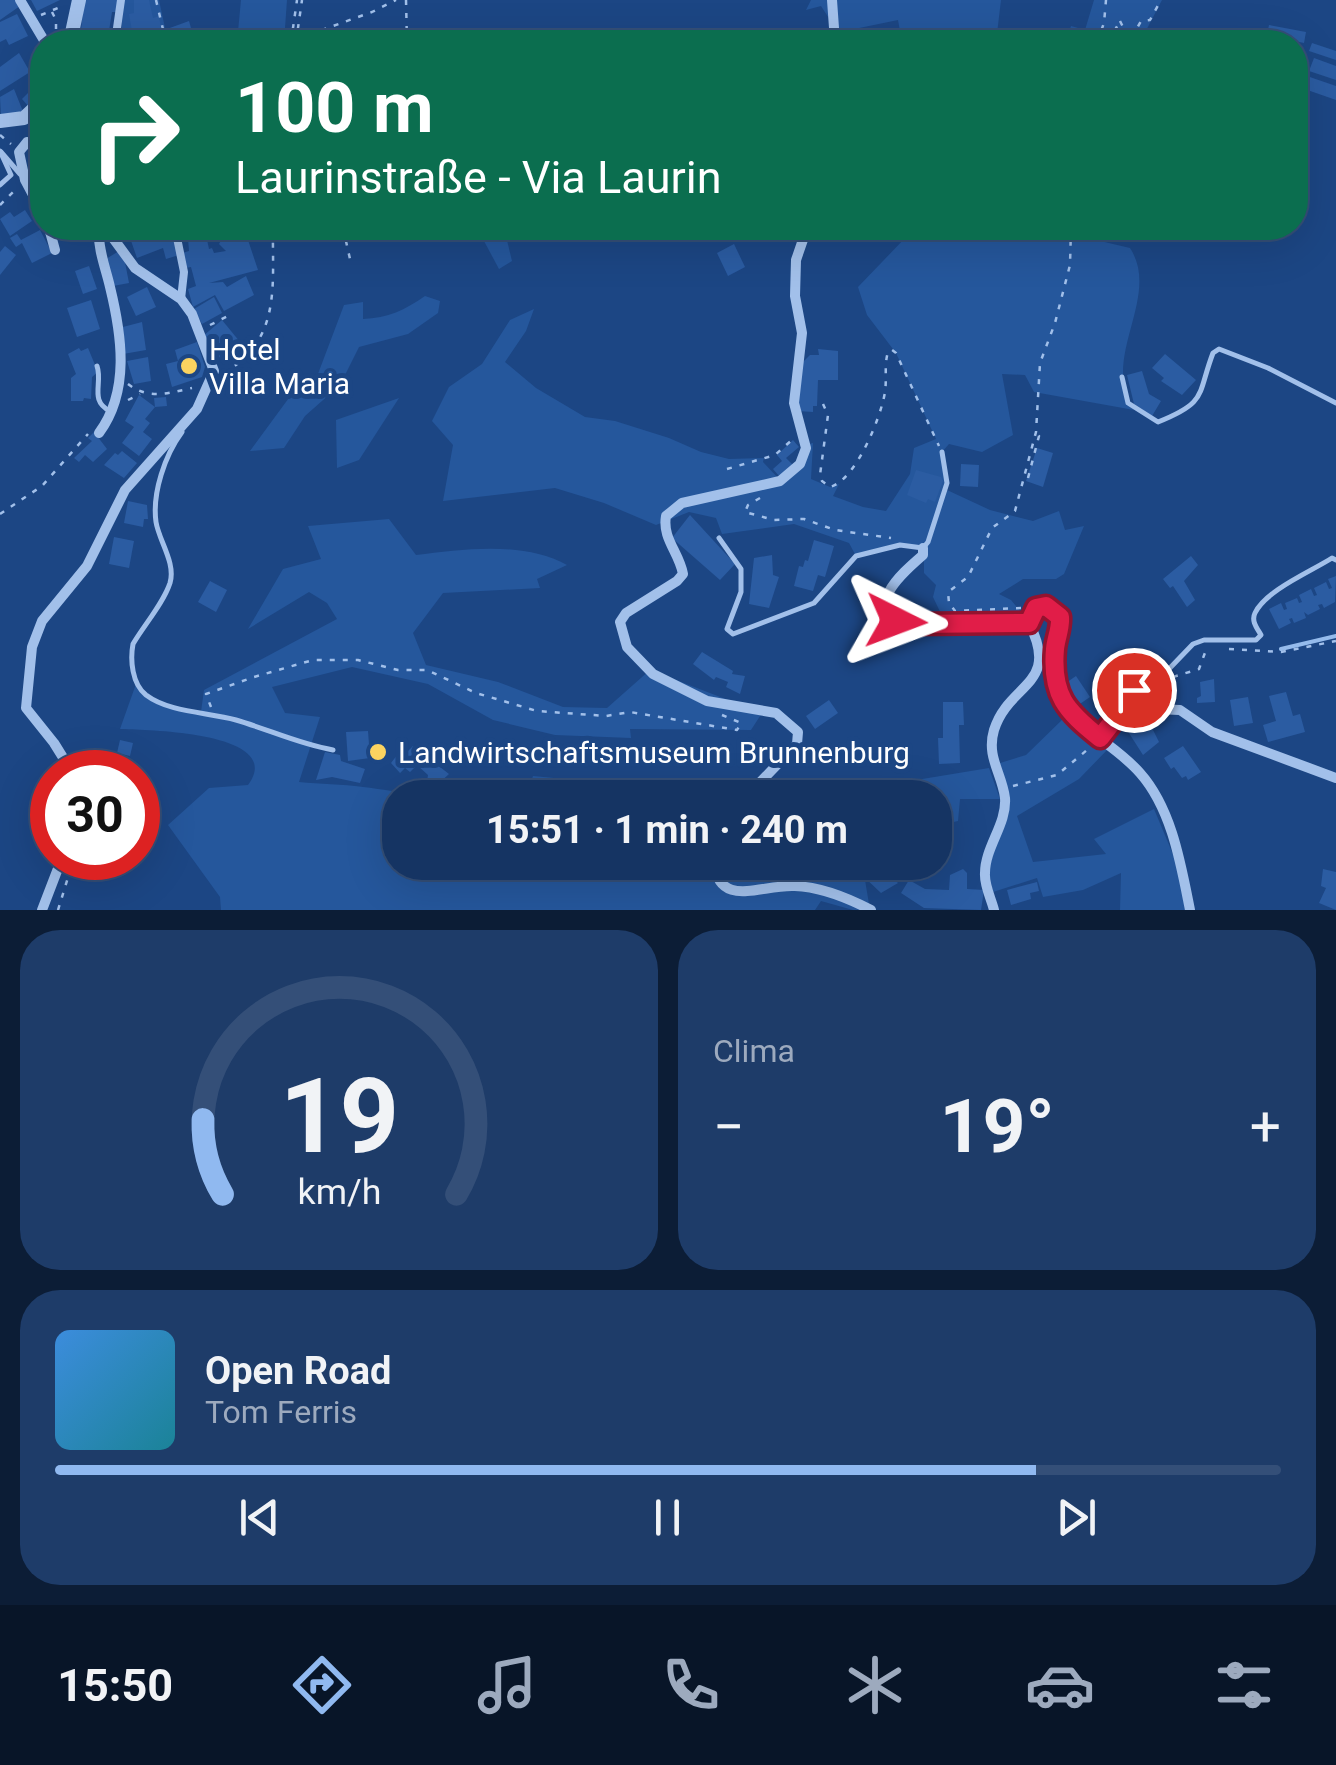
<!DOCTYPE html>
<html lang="it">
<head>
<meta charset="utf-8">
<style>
  :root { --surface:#153463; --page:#1e3c69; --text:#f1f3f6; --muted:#9daabe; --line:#344f78; --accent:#90b9f0 }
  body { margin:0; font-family:Roboto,sans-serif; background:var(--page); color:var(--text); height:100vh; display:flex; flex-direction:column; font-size:38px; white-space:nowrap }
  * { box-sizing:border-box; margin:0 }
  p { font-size:32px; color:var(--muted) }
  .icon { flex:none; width:55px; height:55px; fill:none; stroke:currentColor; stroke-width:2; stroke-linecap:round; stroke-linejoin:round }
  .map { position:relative; height:910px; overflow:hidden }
  .details { display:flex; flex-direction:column; gap:20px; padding:20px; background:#0c1d36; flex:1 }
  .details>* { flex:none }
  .guide { position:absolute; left:30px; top:30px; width:1278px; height:210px; border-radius:40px; box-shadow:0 10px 40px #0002,0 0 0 2px var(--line); background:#0b6e4f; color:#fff; overflow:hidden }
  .speed { position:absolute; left:30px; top:750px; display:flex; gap:20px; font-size:50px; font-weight:700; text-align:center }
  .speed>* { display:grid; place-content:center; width:130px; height:130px; border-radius:50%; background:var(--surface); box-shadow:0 10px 40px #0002,0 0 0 2px var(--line); line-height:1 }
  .speed .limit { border:15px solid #d22; background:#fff; color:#111 }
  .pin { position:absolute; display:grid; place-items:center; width:85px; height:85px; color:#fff; margin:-42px; border:5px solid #fff; border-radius:50%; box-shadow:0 2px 10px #0007 }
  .me { position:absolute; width:110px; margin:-55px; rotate:93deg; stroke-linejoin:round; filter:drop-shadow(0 0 8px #0008) }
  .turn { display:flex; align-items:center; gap:35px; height:210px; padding:0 40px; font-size:45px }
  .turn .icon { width:130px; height:130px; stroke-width:2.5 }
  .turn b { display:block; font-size:70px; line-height:85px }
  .big { font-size:75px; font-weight:700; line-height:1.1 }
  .details .card { flex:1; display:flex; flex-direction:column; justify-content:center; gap:15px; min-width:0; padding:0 35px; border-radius:40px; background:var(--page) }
  .details .dial { align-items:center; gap:0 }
  .dial svg { height:260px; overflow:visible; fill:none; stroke:var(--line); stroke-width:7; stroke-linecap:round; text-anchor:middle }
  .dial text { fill:var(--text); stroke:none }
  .song { display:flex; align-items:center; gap:30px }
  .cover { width:120px; height:120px; border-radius:15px; background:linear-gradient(135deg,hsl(210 70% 55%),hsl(190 70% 35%)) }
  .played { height:10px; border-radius:5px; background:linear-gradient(90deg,var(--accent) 80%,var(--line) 80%) }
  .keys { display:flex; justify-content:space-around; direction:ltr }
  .heat { display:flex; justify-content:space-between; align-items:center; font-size:55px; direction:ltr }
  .details .tiles { flex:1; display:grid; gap:20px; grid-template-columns:1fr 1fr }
  .card:last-child { grid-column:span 2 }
  .trip { position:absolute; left:382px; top:780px; width:570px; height:100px; border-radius:40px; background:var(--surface); box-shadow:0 10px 40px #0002,0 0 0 2px var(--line); font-weight:700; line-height:100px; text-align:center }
  .tab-bar { display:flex; height:160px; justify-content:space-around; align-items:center; background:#081528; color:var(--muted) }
  .tab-bar .icon { width:70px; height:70px }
  .tab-bar .on { color:var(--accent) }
  .tab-bar b { font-size:45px; color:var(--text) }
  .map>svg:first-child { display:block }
  .green { fill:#25579c }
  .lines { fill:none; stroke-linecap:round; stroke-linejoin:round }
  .stream { stroke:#95bbec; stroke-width:4 }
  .building { fill:#2b5ca2 }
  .path { stroke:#a2c0ea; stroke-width:2.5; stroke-dasharray:5 8; stroke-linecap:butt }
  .service { stroke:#a2c0ea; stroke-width:5 }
  .pedestrian { stroke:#a2c0ea; stroke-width:8 }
  .minor { stroke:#a2c0ea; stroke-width:10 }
  .tertiary { stroke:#a2c0ea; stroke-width:14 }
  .route-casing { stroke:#92132f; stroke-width:25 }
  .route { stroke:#e11d48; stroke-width:18 }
  .poi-dot { fill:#fbd360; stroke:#1c4684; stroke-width:4 }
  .labels { text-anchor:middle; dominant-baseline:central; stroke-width:10; stroke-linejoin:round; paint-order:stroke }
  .poi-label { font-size:30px; fill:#fff; stroke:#1c4684; text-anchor:start }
</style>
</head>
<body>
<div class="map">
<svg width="1336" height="910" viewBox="0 0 1336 910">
  <rect width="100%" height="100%" fill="#1c4684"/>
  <g class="green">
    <polygon points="123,0 159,0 168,42 121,42"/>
    <polygon points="241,0 287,0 284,42 237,42"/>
    <polygon points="811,0 1001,0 996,42 902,42 898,20 835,33 834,26 821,6 806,10"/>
    <polygon points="1094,0 1162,0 1140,42 1066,42 1071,26 1085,30"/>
    <polygon points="477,228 504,228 512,261 499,269"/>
    <path d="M904,228H1098L1096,240L1130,248C1162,297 1099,358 1134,410L1034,392L1025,375L1002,374L1013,435L982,452L949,444L942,452L947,490L990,510L1033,521L1059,511L1065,530L1084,526L1064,574L1056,579H1023L999,594L1011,600L1025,617L944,620L933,597L936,585L924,573V548L900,545L856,556L849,543L794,524L722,534L716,518L689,512L656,525L604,503L555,488L443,501L453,445L432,421L449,387L482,364L510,320L534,309L526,331L505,362L536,388L585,417L615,421L669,438L701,452L729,459L764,458L763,462L778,478L787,477L805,445L813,443L811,479L830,487L839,484L833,496L863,507L886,511L910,474L914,448L936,439L896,353L867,315L858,287L907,236Z"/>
    <path d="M425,296L440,301L438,313L408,334L359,347L340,385L305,416L284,448L250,451L294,391L310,395L344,305L363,302V319C388,318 405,310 425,296Z"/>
    <polygon points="399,398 359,460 337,468 336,420"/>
    <path d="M389,519L416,555C465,549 523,541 567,565L537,579L540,588L443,593L413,633L426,665L498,682L563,707L607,708L650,670L762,713L751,730L630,729L631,738L555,735L493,720L428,684L352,667L272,687L285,713L320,717L299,782C320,784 342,784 363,787C400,791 411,799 447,780L468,797L400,798V862L872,863L864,874L870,910H853L821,901L815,910H221L220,897L168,825L209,788L248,785C287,732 147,730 120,729L136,684C153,704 176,707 201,712L204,690L337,619L327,603L309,592L248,629L283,569L321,559L308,526Z"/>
    <polygon points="1064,718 1109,748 1079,779 1017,816 1033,862 1106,854 1094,839 1154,809 1180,871 1185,910 1120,910 1121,873 1083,890 1043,897 1037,878 993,892 988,871 1010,798 1000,763 1026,755"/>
    <polygon points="989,768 1000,799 960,799 958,821 935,826 935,798 869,798 898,783"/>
    <polygon points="533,776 554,778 563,791 633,788 691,797 526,797"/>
  </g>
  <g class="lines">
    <polyline class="stream" points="1281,649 1336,636"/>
  </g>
  <g class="building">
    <polygon points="0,0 16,0 20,6 0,20"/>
    <polygon points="31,0 60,0 37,11"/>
    <polygon points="84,0 117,0 117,12 112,12 108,37 81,30"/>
    <polygon points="134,0 149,0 153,18 159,16 162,35 156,36 158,42 134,42 129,14 134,13"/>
    <polygon points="17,14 28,36 9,45 6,39 0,42 0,22"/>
    <polygon points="189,21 195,42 169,42 167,29"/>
    <polygon points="1269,25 1306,32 1304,43 1267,35"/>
    <polygon points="1312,43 1336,51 1336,60 1309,51"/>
    <polygon points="19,53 30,72 0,91 0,67"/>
    <polygon points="1314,58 1336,66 1336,80 1309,71"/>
    <polygon points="1301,74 1336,86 1336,100 1296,86"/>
    <polygon points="41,80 42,93 29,107 22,99"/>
    <polygon points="14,89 24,114 1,117 0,97"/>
    <polygon points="36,163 42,172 42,205 29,184 26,170"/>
    <polygon points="25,210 32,221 10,236 0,219 10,212 14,217"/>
    <polygon points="62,228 95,228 68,241"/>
    <polygon points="145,228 171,228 179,255 166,259 163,248 137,258 128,232"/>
    <polygon points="219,228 244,228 258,270 209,283 223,282 227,287 246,276 254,295 224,311 215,295 193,307 188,289 196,286 191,267 185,268 182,253 189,251 188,238 206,235 209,249 212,248 214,253 226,251 219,244 223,237"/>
    <polygon points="40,230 52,253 32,263 22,243 16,247 10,238 17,234 21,240"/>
    <polygon points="734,244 745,267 728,276 717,253"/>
    <polygon points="5,246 16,255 0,275 0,252"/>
    <polygon points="119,251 124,257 129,283 113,286 106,259"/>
    <polygon points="89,266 97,289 83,294 75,271"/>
    <polygon points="147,287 156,307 136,316 127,297"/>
    <polygon points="214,297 222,313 202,324 194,309"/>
    <polygon points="91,300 100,329 77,337 67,308"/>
    <polygon points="222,320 240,342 221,359 203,336"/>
    <polygon points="142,322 146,350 123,354 119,328"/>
    <polygon points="197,342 205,367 202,377 172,387 166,364 178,361 175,350"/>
    <polygon points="79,348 81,351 88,348 98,372 92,377 91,399 84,398 83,401 71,401 71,378 76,374 68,354"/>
    <polygon points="818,349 838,351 838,380 818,380 817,406 813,406 813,412 798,411 802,363 810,355 819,355"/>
    <polygon points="1165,354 1196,380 1182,395 1161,381 1164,378 1152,368"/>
    <polygon points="148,357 151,381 134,384 127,361"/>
    <polygon points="1142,371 1149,394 1161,401 1152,416 1134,404 1127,375"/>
    <polygon points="139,395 155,407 154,398 166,397 167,406 155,407 145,419 150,423 143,432 152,439 139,456 122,443 134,427 125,421"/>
    <polygon points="94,432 107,449 93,462 85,455 79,462 74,458 92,441 88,438"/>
    <polygon points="793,440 799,447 786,458 793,465 779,476 773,469 782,461 777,455"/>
    <polygon points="1037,448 1053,453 1043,487 1026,481"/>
    <polygon points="122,451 137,463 124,478 104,465 115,453 118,455"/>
    <polygon points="961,464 979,465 978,487 960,486"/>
    <polygon points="916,470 941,477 943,481 935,502 928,499 926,503 907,495"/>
    <polygon points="128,501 147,505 148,519 144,519 143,527 124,523"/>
    <polygon points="690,515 735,564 720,580 672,538"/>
    <polygon points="114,537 134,541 129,568 109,564"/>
    <polygon points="814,540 834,546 825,577 818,575 813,591 794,586 799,566 803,567 805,560 808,561"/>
    <polygon points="772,555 773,575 779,577 769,608 749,604 754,558"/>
    <polygon points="1191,556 1198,565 1184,581 1195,600 1187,607 1173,586 1170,588 1163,579"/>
    <polygon points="1336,576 1335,602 1324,608 1322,604 1318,605 1320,609 1308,615 1304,612 1306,618 1294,623 1292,618 1289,619 1291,623 1279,629 1269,609 1281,603 1284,610 1287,609 1285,603 1297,598 1299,603 1302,602 1299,595 1311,589 1314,596 1317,595 1314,588 1326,582 1329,589 1332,588 1328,579"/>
    <polygon points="210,581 227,590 216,612 198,602"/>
    <polygon points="702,652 733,671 732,674 745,676 740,694 726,687 728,682 716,677 714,680 693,664"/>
    <polygon points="1076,676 1090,697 1074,708 1060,687"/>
    <polygon points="1214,679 1215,702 1197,703 1197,698 1201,696 1200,682"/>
    <polygon points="1286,692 1293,716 1300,714 1305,732 1268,742 1263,725 1276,721 1269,696"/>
    <polygon points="1248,697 1253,723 1234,726 1230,700"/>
    <polygon points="829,700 838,713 815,729 806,716"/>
    <polygon points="943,702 963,702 964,725 959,725 960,763 939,764 938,738 943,738"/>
    <polygon points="1142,720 1144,723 1148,720 1159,742 1143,755 1127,730"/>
    <polygon points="368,731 370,758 348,761 346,732"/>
    <polygon points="120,740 133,743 130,756 117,753"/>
    <polygon points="413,746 449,774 438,784 427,782 428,775 417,765 410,772 405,768 400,773 391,763 398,754 402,757"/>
    <polygon points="1183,746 1201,772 1188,780 1186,776 1182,778 1174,767 1171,769 1164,758"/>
    <polygon points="325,752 340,755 341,761 365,769 360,783 332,777 316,780"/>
    <polygon points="875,862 898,883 881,893 862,875"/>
    <polygon points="963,869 967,873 967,889 984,890 981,910 924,908 901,893 909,880 925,889 949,890 950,875"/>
    <polygon points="1323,869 1336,872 1336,910 1319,903 1326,888 1321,886"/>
    <polygon points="1037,882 1039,891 1030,893 1031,899 1011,905 1007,890"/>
  </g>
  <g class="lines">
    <g class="path">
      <polyline points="156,0 166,42"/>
      <polyline points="406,0 407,42"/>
      <polyline points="52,12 56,20 56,33 60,35"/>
      <polyline points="41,15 65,5"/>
      <polyline points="1120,21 1130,41 1141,21 1150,20 1161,0"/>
      <polyline points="1105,29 1106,42"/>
      <polyline points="82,36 92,39 92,42"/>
      <polyline points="297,39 372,12 396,0"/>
      <polyline points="291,42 297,0"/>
      <polyline points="296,42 302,0"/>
      <polyline points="1097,42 1104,23 1106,0"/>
      <polyline points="1108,42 1119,23"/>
      <polyline points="0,135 11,144"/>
      <polyline points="0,205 17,188"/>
      <polyline points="343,228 350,259"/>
      <polyline points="210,325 228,316"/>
      <path d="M224,373C282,339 272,285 273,228"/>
      <path d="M128,384C148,400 169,393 192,388"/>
      <polyline points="128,400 140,394"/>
      <path d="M823,404L828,415L820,475L822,481L830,487C856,480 881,417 885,392C887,378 884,365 888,352L892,350L896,353L939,446"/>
      <polyline points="727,469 775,455 793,439"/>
      <polyline points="1028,478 1039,436 1037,433"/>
      <polyline points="760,498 748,505 745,512 774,520 804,519 835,530 891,538"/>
      <polyline points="0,514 42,486 88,434"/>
      <polyline points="1021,608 955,611 949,603 948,592 968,577 992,528 1015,511 1036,432 1040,363 1055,323 1070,265 1071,228"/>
      <polyline points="1229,649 1281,652 1336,641"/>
      <polyline points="1173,677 1199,669 1206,650"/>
      <polyline points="211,707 206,694 254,677 313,660 358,660 398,670 427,670 476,693 537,711 606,716 630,712 737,730 741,723 722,715"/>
      <polyline points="1013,786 1057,775 1093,745"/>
      <polyline points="58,910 74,858"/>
    </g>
    <g class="service">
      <polyline points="1,152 20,174"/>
      <polyline points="0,185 11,175 0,151"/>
      <path d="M97,366C103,383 89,401 110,411"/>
      <path d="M1122,377L1128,403L1158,422C1208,402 1197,395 1213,353L1219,349L1268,368L1336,403"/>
      <path d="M182,432C165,455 152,493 156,522C159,541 176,563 170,583C163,604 144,625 133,644C130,660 132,684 146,695C170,713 208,712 236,720C270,730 299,744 333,750"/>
      <polyline points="719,538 741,569 741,592 727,629 733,634 814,603 856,556 900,545 923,548 928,542 947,483 942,452"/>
      <path d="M1127,708L1134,690L1168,670L1193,644L1204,640H1256L1261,635C1257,628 1251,621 1255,613C1266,590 1312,571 1332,558L1336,560"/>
    </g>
    <g class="pedestrian">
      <polyline points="115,42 121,0"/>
      <polyline points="175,228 184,272 181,299"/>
    </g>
    <g class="minor">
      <polyline points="20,0 45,42"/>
      <polyline points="832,0 835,42"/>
      <polyline points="31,113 42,137"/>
      <polyline points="42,155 27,142 19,152 25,180 42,212"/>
      <polyline points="49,228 55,250"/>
      <path d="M99,232C98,250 106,269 110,287C122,336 130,391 99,433"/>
      <path d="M923,548V555C901,574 859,610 911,625L1029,623"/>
      <path d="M1029,623L1031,613L1041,606L1052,608L1060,617C1062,642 1046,669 1058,693C1075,729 1115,744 1140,773C1172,809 1181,865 1190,910"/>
      <polyline points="1100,739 1117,716 1131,708 1180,710 1212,732 1336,778"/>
      <polyline points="72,772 54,743 26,708 32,647 42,621 87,566 125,490 197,409 214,371 192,314 181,299 135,268 110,234 93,228"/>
      <path d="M745,798L797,744L798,732L776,713L707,701L653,674L627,647L620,622L626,613L677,581L683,574C679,552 662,539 666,516L682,503L780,481L800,464L806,448L794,403L802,333L795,296L796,260L807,228"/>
      <path d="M714,862C719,910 761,884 795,886C821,887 848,898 871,910"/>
      <polyline points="42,910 62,858"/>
      <path d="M994,910C991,898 984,885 985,873C985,847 1007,824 1005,798C1002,773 986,757 994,730C1009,682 1061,686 1029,623"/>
    </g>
    <g class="tertiary">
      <polyline points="70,42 79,0"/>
      <polyline points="0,121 24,118 42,101"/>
    </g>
  </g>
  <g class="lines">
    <defs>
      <path id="route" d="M896,621L911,624L1029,623L1036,608L1046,606L1060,617C1061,628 1056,638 1055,649C1051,695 1066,711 1100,738L1117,716L1126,711L1134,690"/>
    </defs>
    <use href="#route" class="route-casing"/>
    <use href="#route" class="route"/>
  </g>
  <g class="poi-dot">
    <circle cx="189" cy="366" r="10"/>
    <circle cx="378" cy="752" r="10"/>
  </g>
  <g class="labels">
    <g class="poi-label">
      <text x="209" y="349">Hotel<tspan x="209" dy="34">Villa Maria</tspan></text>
      <text x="398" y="752">Landwirtschaftsmuseum Brunnenburg</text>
    </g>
  </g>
</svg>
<div class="speed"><div class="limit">30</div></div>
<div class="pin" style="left:1134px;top:690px;background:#d93025"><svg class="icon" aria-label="arrive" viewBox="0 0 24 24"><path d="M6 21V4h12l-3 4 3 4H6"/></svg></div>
<svg class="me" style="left:896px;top:621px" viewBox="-20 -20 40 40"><path d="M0-17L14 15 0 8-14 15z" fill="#e11d48" stroke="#fff" stroke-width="4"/></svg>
<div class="trip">15:51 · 1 min · 240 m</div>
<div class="guide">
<div class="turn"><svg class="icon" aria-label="right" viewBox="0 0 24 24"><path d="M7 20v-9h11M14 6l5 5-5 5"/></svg><div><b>100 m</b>Laurinstraße - Via Laurin</div></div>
</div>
</div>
<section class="details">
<div class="tiles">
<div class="card dial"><svg viewBox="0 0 100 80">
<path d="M14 69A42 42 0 1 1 86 69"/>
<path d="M14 69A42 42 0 0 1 8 46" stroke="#90b9f0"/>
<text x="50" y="56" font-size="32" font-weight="700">19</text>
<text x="50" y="72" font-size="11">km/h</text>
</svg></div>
<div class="card"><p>Clima</p>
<div class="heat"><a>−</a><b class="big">19°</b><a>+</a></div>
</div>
<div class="card">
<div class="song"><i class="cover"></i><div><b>Open Road</b><p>Tom Ferris</p></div></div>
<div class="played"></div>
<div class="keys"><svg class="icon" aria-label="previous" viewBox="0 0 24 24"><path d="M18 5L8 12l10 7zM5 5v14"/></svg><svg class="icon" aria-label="pause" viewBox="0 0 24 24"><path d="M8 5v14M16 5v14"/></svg><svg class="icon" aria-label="next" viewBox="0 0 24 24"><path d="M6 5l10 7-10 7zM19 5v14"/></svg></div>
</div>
</div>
</section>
<nav class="tab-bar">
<b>15:50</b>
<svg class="icon on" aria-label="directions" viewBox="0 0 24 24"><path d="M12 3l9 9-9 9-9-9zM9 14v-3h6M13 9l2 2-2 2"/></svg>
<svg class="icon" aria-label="music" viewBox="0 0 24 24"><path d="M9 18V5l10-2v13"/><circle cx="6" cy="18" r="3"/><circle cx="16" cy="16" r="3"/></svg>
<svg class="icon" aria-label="phone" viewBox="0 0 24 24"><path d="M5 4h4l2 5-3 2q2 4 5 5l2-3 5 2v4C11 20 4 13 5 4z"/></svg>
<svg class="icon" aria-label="climate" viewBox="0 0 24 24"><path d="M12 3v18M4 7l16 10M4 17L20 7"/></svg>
<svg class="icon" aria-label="car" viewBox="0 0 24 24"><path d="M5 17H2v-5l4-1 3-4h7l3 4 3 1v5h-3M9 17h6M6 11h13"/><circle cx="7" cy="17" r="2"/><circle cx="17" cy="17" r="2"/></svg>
<svg class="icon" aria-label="filters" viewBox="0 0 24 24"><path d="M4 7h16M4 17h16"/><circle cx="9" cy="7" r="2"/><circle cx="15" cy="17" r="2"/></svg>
</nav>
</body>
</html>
